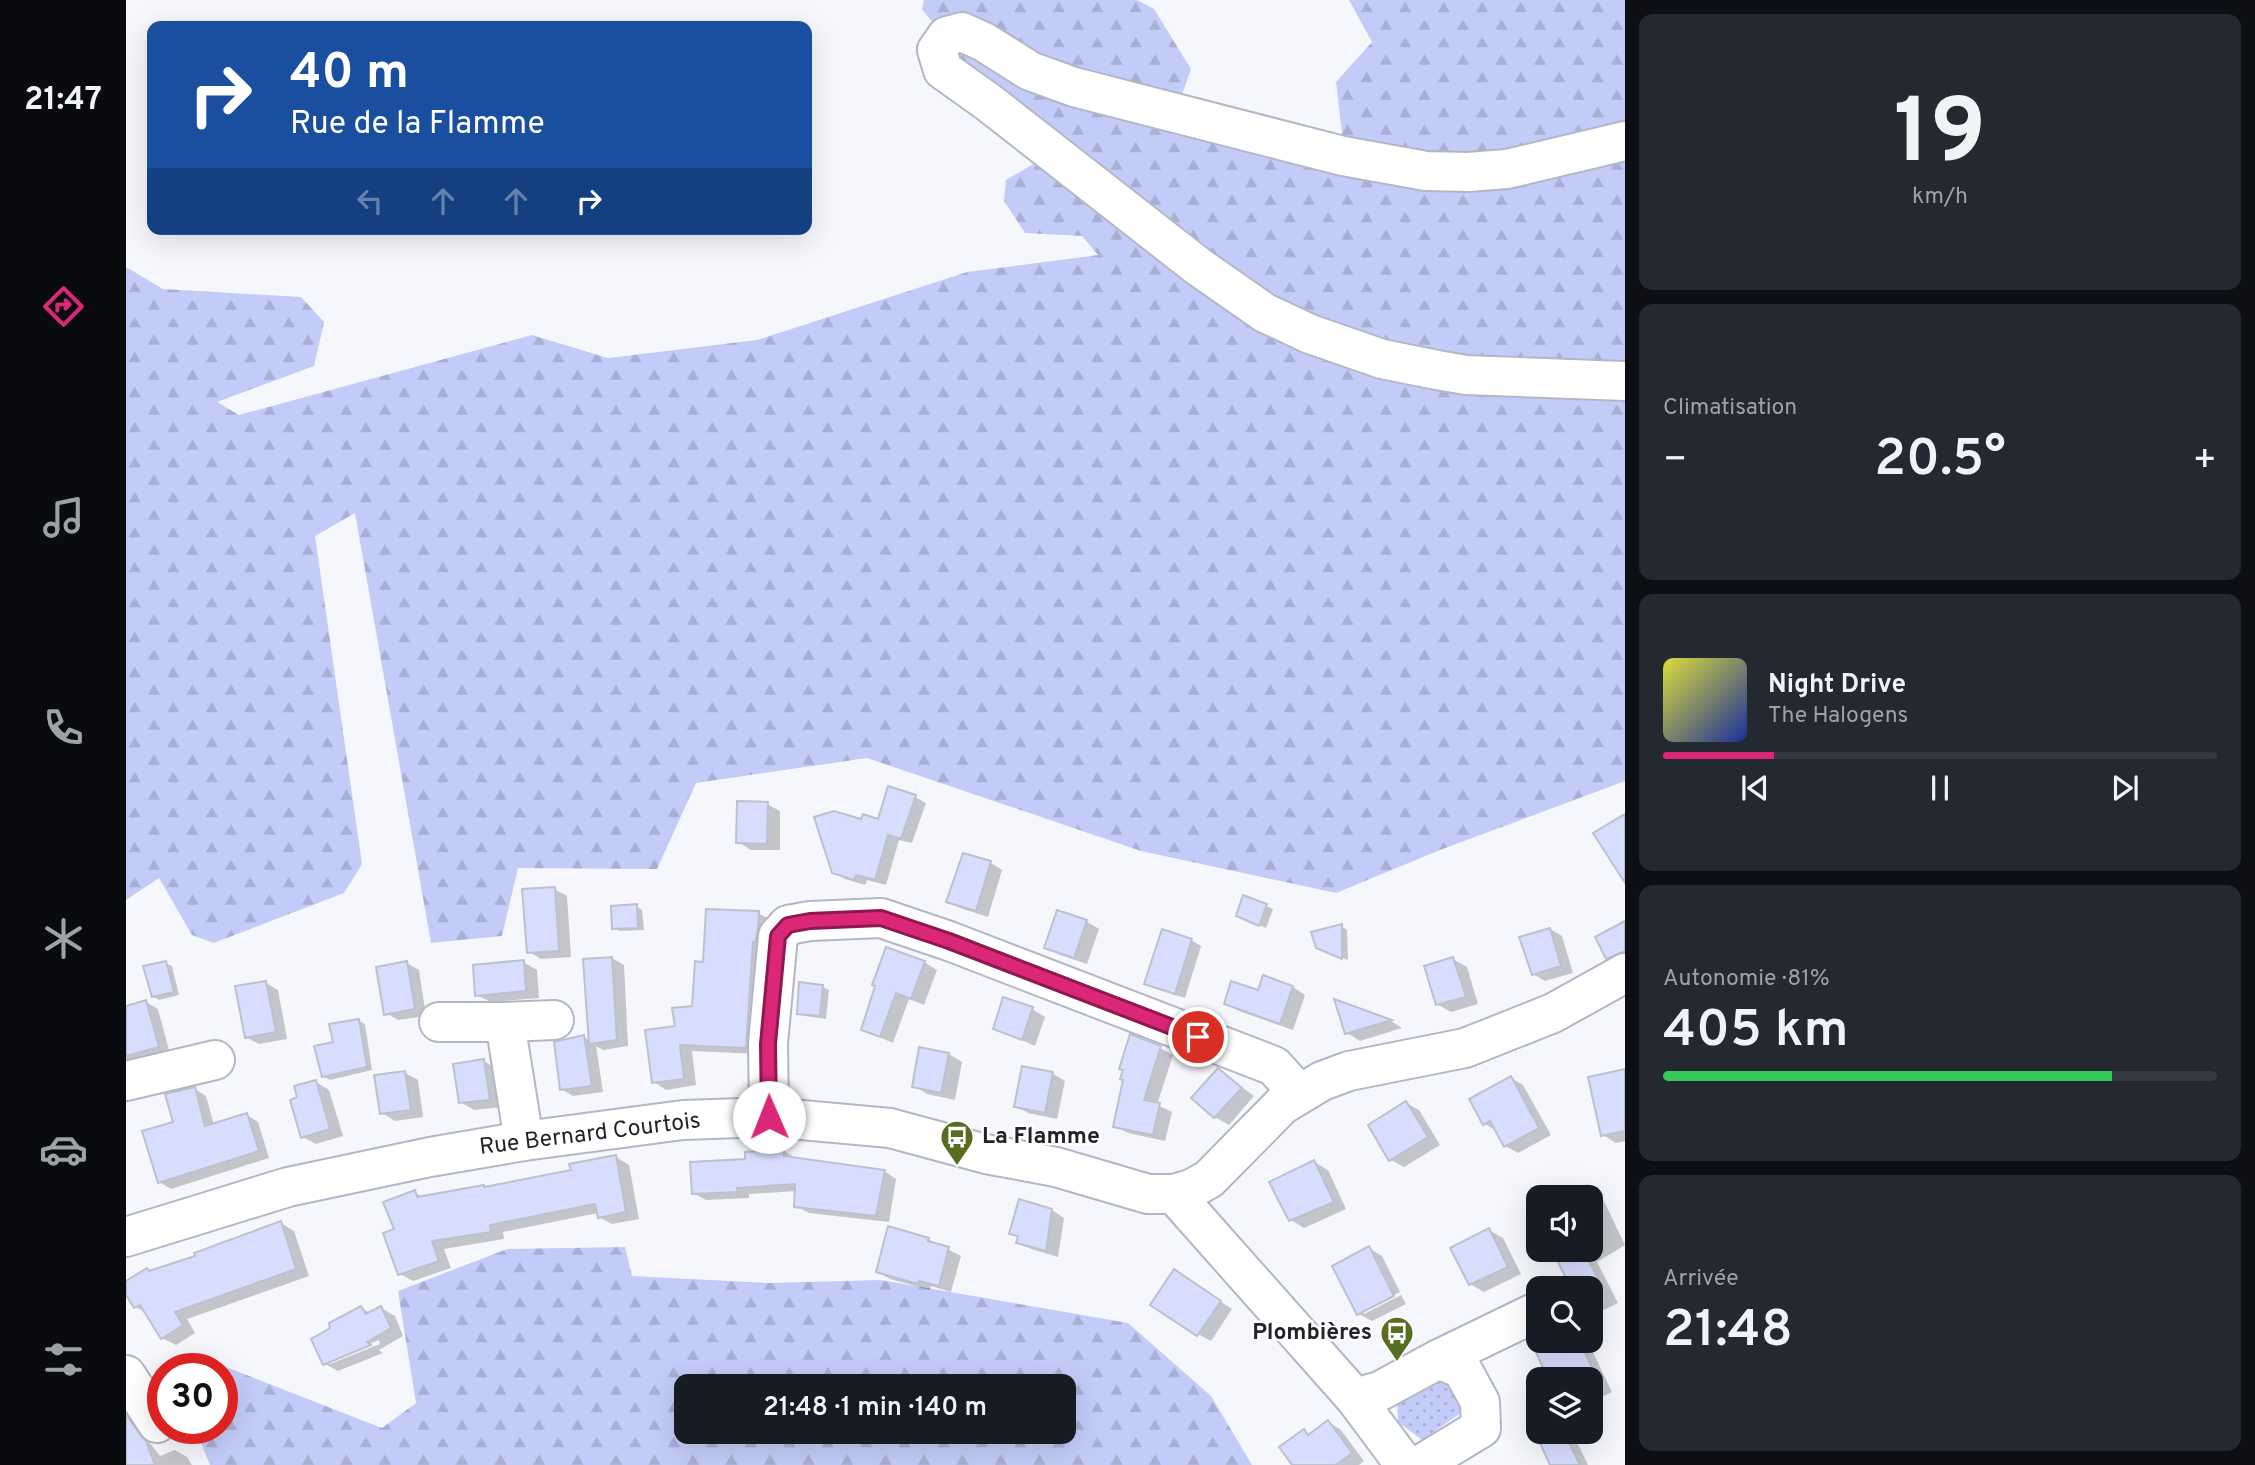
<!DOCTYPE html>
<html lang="fr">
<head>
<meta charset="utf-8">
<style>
  :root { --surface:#171b24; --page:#242831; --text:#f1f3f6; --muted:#9ea1a6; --line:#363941; --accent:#db2777 }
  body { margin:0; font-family:Overpass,sans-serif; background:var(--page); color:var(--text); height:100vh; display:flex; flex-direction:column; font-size:26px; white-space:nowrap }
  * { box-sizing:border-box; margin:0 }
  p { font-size:23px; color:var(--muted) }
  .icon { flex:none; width:38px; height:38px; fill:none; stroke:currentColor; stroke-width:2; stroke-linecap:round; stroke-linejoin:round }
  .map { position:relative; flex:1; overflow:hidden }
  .side { display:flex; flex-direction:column; gap:14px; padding:14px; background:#0d0f14; width:630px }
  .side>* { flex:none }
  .hud { position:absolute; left:21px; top:21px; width:665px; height:214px; border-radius:14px; box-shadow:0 7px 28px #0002; background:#1a4fa0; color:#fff; overflow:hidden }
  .buttons { position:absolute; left:1400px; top:1185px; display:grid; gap:14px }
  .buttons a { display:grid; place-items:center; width:77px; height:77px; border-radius:14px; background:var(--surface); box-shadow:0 7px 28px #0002; font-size:35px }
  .speed { position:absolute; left:21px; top:1353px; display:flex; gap:14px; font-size:35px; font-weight:700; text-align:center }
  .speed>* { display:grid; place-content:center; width:91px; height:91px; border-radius:50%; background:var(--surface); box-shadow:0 7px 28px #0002; line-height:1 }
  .speed .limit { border:10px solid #d22; background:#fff; color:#111 }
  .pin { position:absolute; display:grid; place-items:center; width:60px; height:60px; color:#fff; margin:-30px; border:4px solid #fff; border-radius:50%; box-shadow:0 2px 7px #0007 }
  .me { position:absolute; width:77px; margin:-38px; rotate:359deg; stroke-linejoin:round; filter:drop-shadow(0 0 5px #0008) }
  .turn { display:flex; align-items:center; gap:24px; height:147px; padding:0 28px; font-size:32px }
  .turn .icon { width:91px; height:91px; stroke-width:2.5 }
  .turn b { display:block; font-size:49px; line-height:60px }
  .lanes { display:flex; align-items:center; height:66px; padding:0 28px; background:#0003; justify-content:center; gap:35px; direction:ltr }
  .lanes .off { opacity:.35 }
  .big { font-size:52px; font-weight:600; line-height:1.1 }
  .side .tile { flex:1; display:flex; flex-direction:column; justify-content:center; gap:10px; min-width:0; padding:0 24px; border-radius:14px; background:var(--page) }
  .side .dial { align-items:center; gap:0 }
  .dial b { font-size:91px; line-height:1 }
  .song { display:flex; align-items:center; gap:21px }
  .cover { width:84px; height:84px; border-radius:10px; background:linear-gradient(135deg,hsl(60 70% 55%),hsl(230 70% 35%)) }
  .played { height:7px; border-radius:4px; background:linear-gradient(90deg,var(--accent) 20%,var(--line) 20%) }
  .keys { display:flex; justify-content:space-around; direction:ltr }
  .heat { display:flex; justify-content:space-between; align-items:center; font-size:38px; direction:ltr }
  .charge { height:10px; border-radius:5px; background:linear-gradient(90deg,#34c759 81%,var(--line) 0) }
  .trip { position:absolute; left:548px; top:1374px; width:402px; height:70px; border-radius:14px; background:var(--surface); box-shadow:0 7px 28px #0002; font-weight:600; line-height:70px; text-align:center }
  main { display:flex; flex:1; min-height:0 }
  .dock { display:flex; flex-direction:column; width:126px; justify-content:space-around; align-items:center; background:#090b0e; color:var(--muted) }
  .dock .icon { width:49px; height:49px }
  .dock .active { color:var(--accent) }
  .dock b { font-size:32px; color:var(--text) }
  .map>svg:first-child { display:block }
  .grass { fill:url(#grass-dots) }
  .forest { fill:url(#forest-firs); fill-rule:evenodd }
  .shadow { fill:#0003; fill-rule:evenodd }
  .building { fill:#d7defd; stroke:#bdc0cf; stroke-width:2 }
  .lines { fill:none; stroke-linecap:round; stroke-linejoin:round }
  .minor-casing { stroke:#b3b7c5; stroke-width:42 }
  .minor { stroke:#fff; stroke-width:38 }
  .route-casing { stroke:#8e194d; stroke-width:18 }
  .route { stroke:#db2777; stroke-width:12 }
  .labels { text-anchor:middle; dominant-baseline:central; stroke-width:5; stroke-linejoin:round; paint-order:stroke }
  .street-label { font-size:23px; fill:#222328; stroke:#fff }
  .poi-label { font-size:23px; font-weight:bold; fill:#222328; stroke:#fff; text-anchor:start }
</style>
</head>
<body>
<main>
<nav class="dock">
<b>21:47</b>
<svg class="icon active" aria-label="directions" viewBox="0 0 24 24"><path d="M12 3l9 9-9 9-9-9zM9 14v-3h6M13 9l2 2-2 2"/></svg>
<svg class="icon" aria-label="music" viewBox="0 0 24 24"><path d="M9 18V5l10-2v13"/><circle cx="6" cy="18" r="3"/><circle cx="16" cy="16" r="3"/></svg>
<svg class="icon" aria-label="phone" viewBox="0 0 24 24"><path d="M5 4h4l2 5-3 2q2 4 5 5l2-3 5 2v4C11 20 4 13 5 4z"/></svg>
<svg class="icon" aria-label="climate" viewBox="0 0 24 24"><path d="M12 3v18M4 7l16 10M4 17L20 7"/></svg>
<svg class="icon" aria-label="car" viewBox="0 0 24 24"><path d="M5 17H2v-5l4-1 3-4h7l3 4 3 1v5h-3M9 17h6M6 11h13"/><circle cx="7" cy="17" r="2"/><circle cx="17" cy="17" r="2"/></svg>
<svg class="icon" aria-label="filters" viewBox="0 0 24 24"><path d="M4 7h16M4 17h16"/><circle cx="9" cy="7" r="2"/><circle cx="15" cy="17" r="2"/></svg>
</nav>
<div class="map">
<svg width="1499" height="1465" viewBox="0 0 1499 1465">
  <defs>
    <pattern id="grass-dots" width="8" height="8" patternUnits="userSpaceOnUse" patternTransform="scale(1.75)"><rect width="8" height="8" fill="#c3ccf8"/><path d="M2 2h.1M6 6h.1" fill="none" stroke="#a7afd5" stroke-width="1.8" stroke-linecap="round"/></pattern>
    <pattern id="forest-firs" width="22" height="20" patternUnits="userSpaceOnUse" patternTransform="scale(1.75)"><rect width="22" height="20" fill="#c3ccf8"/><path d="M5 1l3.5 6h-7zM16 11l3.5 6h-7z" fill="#a7afd5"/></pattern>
  </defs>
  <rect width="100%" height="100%" fill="#f5f7fd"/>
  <polygon class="grass" points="1310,1373 1321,1379 1336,1412 1296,1440 1272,1422 1271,1394"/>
  <g class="forest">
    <polygon points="798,0 1011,0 1028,9 1065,69 1045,125 1228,169 1499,152 1499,781 1314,850 1210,893 1015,851 741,758 570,783 531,869 392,868 376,936 305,943 229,513 189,536 236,864 218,893 88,943 66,935 33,878 0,900 0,267 37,289 175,297 198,322 188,366 91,402 113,415 406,335 482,358 631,340 841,272 972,255 956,236 899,233 878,201 880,180 938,146 832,55 796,9"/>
    <polygon points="1223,0 1499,0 1499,128 1327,160 1217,141 1210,82 1246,42"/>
    <path d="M499,1247L506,1276L643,1283L755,1280L1002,1323L1085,1396L1126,1465H84L69,1428H96V1370L100,1367L256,1428L290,1403L272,1291L381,1249ZM560,1386H938V1432H560Z"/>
  </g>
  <g class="shadow">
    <polygon points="789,797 800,803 786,843 773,840 760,885 741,880 739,885 719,879 707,872 737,821 753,821"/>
    <polygon points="641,804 654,811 654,850 625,850 612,842"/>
    <polygon points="838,855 865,863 876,870 862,917 834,908 823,901"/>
    <polygon points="428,889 441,896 445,957 415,959 403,952"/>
    <polygon points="1118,897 1147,909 1140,928 1118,919"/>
    <polygon points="510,906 516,910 518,930 494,931 488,928"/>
    <polygon points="632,913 645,920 632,1054 566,1051 570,1085 540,1090 528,1082 551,1028 568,1008 578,963"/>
    <polygon points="960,921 973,929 961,964 934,955 920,947"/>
    <polygon points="1499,922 1499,957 1489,962 1481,957 1471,937"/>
    <polygon points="1215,926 1221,930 1222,960 1199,951"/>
    <polygon points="1424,929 1436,936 1447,973 1419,981 1407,974"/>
    <polygon points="1065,940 1075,946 1059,998 1030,989 1020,983"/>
    <polygon points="486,958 498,965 502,1046 477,1050 470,1046 477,1092 447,1096 435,1089 458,1037 465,1041"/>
    <polygon points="1327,959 1341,967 1352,1004 1325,1012 1311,1004"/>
    <polygon points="397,962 411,970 413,998 365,1002 351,995"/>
    <polygon points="798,962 811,970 798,1005 783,999 767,1043 737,1030 751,986"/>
    <polygon points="39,963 46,966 53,995 33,1000 27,996"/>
    <polygon points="281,963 293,970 300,1016 272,1020 260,1013"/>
    <polygon points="140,983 152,990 161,1039 133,1044 120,1037"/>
    <polygon points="697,987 703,990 700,1019 679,1016 672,1013"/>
    <polygon points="1167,987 1179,995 1167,1030 1113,1011 1100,1004 1133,992"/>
    <polygon points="20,1002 32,1009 44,1054 7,1064 0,1060 0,1008"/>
    <polygon points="1210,1002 1265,1021 1276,1028 1234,1041 1221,1033"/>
    <polygon points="906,1009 919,1017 909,1046 869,1028"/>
    <polygon points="233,1021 239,1024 246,1070 204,1080 197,1076 209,1043"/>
    <polygon points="1034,1048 1047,1055 1031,1105 1046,1112 1039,1141 1002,1133 989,1126"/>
    <polygon points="823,1054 836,1062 829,1100 801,1094 788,1086"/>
    <polygon points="358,1061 371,1069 377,1107 348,1110 334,1102"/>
    <polygon points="898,1068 927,1074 939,1081 931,1119 902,1113 890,1106"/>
    <polygon points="1093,1070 1128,1096 1103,1125 1089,1117 1068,1097"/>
    <polygon points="1499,1071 1499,1141 1490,1143 1477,1135 1464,1079"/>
    <polygon points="278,1072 292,1080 297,1117 269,1121 256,1113"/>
    <polygon points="1385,1078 1397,1085 1425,1135 1392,1153 1379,1146 1371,1131 1359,1124"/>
    <polygon points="190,1082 203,1090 217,1136 190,1144 177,1137 173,1098"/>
    <polygon points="69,1089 80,1096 88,1125 121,1115 132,1122 143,1158 45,1189 33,1182 49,1124"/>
    <polygon points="1280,1103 1293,1110 1314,1145 1278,1167 1265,1160"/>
    <polygon points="658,1151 670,1158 758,1171 770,1179 763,1222 683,1213 670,1206 671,1191 623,1194 623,1198 580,1200 567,1193 621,1161"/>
    <polygon points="490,1157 503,1165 513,1219 486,1224 473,1217 472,1213 377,1232 378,1239 318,1249 325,1268 287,1281 274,1274 270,1229 288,1192 297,1197 360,1189 447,1171"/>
    <polygon points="1188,1162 1202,1170 1220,1209 1178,1228 1165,1220"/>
    <polygon points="1461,1184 1473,1191 1499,1245 1471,1262 1492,1303 1469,1314 1465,1312 1465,1288 1447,1288 1428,1250 1465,1250 1465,1197 1435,1197"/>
    <polygon points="926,1210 938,1218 932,1257 905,1249 892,1242 894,1238 885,1233"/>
    <polygon points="155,1223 168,1231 183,1276 61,1319 69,1333 50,1345 36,1338 22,1314 10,1307 0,1292 0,1283 25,1272 71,1257"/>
    <polygon points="1363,1230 1377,1238 1395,1274 1358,1292 1344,1284"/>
    <polygon points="802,1239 835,1256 825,1292 805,1286 804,1290 764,1279 752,1272"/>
    <polygon points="1243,1248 1256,1256 1274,1292 1238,1310 1238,1314 1275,1295 1280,1304 1246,1321 1233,1314"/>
    <polygon points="1061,1279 1106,1309 1085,1341 1072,1334"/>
    <path d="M235,1308L245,1313L255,1308L269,1316L277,1336L253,1350L257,1353L212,1371L199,1364ZM253,1340L254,1344L204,1364V1360Z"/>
    <polygon points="1431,1340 1461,1340 1486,1392 1465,1402 1465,1379 1424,1379"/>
    <polygon points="1412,1416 1412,1432 1446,1432 1462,1465 1425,1465 1405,1420"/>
    <polygon points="1202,1422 1215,1430 1238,1461 1233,1465 1168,1465 1178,1431 1185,1435"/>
    <polygon points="12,1436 24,1443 34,1456 49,1450 61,1457 66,1465 0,1465 0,1440"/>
  </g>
  <g class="building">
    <polygon points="762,786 790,795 775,839 762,835 749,880 730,875 728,880 706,873 688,817 708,811 735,819 737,814 752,819"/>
    <polygon points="611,801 642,802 641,844 610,843"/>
    <polygon points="1499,814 1499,883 1467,833"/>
    <polygon points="837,853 865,861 850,911 820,902"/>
    <polygon points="429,887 433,951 401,953 396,889"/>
    <polygon points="1117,895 1141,904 1133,926 1110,916"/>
    <polygon points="511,904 512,928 486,929 485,906"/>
    <polygon points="580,909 633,911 632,930 629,942 627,942 620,1048 554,1045 558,1079 526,1083 519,1030 549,1026 546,1008 566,1006 569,961 577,962"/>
    <polygon points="931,910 961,920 948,958 918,948"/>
    <polygon points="1499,921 1499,951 1480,959 1469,937"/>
    <polygon points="1216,924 1216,959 1190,948 1185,932"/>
    <polygon points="1424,928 1435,966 1406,975 1393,937"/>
    <polygon points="1036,929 1066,939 1049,994 1018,984"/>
    <polygon points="760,947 799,961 785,999 770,993 754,1037 735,1030 749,986 746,985"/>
    <polygon points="486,957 491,1040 463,1044 457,959"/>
    <polygon points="1327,957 1340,997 1310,1005 1298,966"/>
    <polygon points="398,960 400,991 349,996 347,965"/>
    <polygon points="40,961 48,992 26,997 17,966"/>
    <polygon points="281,961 289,1009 258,1015 250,967"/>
    <polygon points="1137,975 1167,986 1154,1024 1098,1004 1105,981 1132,990"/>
    <polygon points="140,981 150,1032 119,1038 109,986"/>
    <polygon points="673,982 697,985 694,1016 671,1014"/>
    <polygon points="877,997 907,1007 896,1040 867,1029"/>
    <polygon points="1208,999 1266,1020 1219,1034"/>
    <polygon points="20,1000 33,1047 0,1056 0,1006"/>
    <polygon points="233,1019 241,1067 196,1077 188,1046 207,1042 203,1024"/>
    <polygon points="1004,1034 1035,1046 1018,1100 1034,1103 1027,1135 987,1127 997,1080 994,1079 997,1070 993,1069"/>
    <polygon points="458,1035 466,1086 434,1090 428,1042"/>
    <polygon points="793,1047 823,1053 815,1093 786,1087"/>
    <polygon points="358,1059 364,1100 333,1103 327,1064"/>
    <polygon points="896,1066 927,1072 919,1113 888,1107"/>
    <polygon points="1092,1068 1116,1088 1088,1118 1065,1098"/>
    <polygon points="1499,1069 1499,1131 1475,1136 1462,1077"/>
    <polygon points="279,1071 285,1110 254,1114 248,1075"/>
    <polygon points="1385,1076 1413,1128 1378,1147 1364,1121 1357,1125 1343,1099"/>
    <polygon points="190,1080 204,1129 175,1138 164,1100 171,1097 168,1086"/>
    <polygon points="69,1087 79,1126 121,1113 133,1151 32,1183 16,1131 47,1122 39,1094"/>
    <polygon points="1280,1101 1302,1137 1263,1161 1242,1125"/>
    <polygon points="658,1150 658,1156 759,1170 750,1216 668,1207 669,1184 611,1188 612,1192 566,1194 564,1162 619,1159 619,1152"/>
    <polygon points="490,1155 500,1212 472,1218 469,1204 364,1225 365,1232 306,1241 313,1261 272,1275 257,1233 268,1229 257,1202 289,1190 291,1197 358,1185 358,1187 445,1170 443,1164"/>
    <polygon points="1188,1160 1208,1202 1163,1221 1143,1182"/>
    <polygon points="893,1199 926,1209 920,1251 890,1243 892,1236 883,1234"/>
    <polygon points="155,1221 170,1269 49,1312 57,1325 35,1339 14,1305 8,1308 0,1295 0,1281 21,1268 23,1271 69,1256 68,1253"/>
    <polygon points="762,1226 803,1238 802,1241 823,1247 813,1286 793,1281 792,1284 750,1272"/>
    <polygon points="1363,1228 1382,1267 1343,1285 1324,1248"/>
    <polygon points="1243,1246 1268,1296 1231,1315 1206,1266"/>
    <polygon points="1426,1250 1457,1250 1477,1288 1445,1288"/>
    <polygon points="1048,1269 1095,1301 1071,1336 1024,1305"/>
    <polygon points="235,1306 240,1314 255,1306 265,1328 241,1342 245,1345 197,1365 185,1339 204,1328 203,1323"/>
    <polygon points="1427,1340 1453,1340 1471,1379 1422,1379 1409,1350"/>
    <polygon points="0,1415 20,1441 29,1465 0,1465"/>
    <polygon points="1202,1420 1226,1453 1210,1465 1166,1465 1153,1447 1178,1429 1182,1435"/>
    <polygon points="1409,1432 1438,1432 1454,1465 1424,1465"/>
  </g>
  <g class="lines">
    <defs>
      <g id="minor">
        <polyline points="1499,141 1381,169 1342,172 1300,171 1217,156 948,87 904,71 858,42 836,32 821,36 811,50 817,70 862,102 1073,267 1139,313 1184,334 1256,359 1311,370 1340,375 1499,381"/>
        <polyline points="313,1022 379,1022"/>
        <polyline points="0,1081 89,1060"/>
        <polyline points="643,1117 642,1043 652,936 662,925 684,921 755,918 823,941 1148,1066 1173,1094"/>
        <polyline points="398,1141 379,1022 428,1020"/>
        <polyline points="1048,1194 1229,1398 1279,1465"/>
        <polyline points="0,1237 162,1187 304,1157 398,1141 557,1120 643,1117 764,1128 860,1154 930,1167 1022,1194 1048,1194 1065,1189 1083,1179 1156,1105 1196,1081 1223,1071 1339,1048 1427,1013 1499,973"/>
        <polyline points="1313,1359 1406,1314"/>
        <polyline points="0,1375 31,1423"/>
        <polyline points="1229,1398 1254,1391 1313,1359 1336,1369 1354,1402 1355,1428 1294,1465"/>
      </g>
    </defs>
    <use href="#minor" class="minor-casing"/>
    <use href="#minor" class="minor"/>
  </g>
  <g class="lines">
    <defs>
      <polyline id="route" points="643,1117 642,1044 652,936 662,925 684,921 755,918 823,941 1072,1037"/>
    </defs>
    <use href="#route" class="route-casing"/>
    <use href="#route" class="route"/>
  </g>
  <defs>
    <symbol id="bus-pin" viewBox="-11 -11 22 30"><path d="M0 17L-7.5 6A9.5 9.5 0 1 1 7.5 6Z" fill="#556e20" stroke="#fff"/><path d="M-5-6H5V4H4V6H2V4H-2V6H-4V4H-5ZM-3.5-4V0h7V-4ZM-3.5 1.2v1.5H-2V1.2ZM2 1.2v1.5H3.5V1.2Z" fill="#fff"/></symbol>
  </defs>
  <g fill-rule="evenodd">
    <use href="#bus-pin" x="812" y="1118" width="38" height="52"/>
    <use href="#bus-pin" x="1252" y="1314" width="38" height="52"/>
  </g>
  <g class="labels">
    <g class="street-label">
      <text transform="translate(464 1135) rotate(-7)">Rue Bernard Courtois</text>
    </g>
    <g class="poi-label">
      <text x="856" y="1137">La Flamme</text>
      <text x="1246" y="1333" text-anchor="end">Plombières</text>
    </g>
  </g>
</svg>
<div class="buttons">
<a><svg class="icon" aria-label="sound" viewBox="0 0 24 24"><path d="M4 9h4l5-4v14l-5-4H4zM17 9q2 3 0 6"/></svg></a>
<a><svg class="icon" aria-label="search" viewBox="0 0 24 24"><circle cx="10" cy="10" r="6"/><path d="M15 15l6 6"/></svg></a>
<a><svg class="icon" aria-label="layers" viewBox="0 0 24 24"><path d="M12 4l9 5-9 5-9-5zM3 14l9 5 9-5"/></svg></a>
</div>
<div class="speed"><div class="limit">30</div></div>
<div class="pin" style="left:1072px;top:1037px;background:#d93025"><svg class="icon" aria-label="arrive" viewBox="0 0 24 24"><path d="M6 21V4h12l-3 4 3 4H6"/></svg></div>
<svg class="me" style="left:643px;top:1117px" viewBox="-20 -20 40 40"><circle r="19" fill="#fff"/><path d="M0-13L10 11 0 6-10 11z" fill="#db2777"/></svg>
<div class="trip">21:48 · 1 min · 140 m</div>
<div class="hud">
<div class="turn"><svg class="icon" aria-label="right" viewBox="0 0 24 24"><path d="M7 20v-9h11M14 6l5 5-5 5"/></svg><div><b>40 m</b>Rue de la Flamme</div></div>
<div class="lanes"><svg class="icon off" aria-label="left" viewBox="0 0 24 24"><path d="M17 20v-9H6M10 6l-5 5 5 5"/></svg><svg class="icon off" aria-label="ahead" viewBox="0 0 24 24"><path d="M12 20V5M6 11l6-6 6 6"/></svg><svg class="icon off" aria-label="ahead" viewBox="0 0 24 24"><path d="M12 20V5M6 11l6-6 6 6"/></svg><svg class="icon" aria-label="right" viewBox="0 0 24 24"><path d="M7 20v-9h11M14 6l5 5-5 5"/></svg></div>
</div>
</div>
<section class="side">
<div class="tile dial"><b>19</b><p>km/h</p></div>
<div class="tile"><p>Climatisation</p>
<div class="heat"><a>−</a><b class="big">20.5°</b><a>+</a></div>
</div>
<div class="tile">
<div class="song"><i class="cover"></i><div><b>Night Drive</b><p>The Halogens</p></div></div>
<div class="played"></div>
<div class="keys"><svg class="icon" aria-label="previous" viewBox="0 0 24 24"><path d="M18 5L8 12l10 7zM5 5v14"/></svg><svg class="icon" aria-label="pause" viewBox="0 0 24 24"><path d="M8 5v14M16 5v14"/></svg><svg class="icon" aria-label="next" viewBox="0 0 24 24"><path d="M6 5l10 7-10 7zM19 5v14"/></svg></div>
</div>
<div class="tile"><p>Autonomie · 81%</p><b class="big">405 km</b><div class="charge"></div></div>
<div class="tile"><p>Arrivée</p><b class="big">21:48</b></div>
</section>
</main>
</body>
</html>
